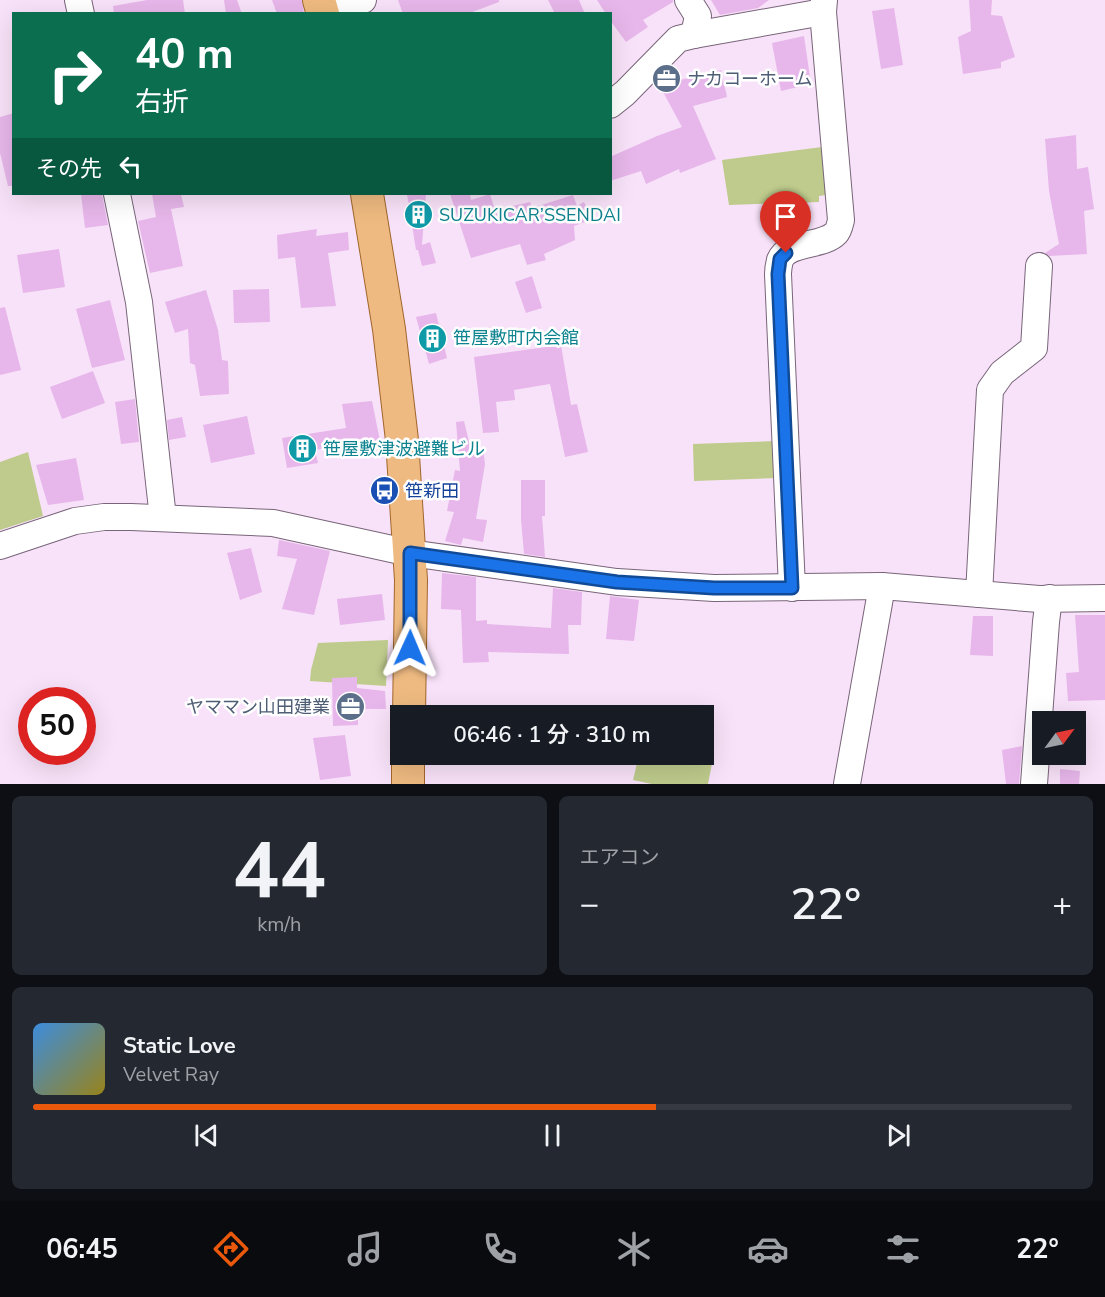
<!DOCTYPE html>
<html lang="ja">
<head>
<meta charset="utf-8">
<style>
  :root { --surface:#171b24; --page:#242831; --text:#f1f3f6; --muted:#9ea1a6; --line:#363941; --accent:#ea580c }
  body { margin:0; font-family:"Nunito Sans","Noto Sans JP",sans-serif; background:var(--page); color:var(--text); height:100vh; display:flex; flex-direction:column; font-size:22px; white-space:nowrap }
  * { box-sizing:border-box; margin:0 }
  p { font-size:20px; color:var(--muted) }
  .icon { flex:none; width:33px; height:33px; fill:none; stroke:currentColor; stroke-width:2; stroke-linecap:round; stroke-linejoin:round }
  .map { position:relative; height:784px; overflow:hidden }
  .panel { display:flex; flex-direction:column; gap:12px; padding:12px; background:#0d0f14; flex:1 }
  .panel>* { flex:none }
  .banner { position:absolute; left:12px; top:12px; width:600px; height:183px; border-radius:0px; box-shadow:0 6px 24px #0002; background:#0b6e4f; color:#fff; overflow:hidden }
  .needle { width:39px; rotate:57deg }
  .tools { position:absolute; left:1032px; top:711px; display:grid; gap:12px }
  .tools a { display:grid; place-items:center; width:54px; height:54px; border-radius:0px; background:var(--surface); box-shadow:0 6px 24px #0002; font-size:30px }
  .speed { position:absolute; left:18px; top:687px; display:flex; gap:12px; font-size:30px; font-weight:700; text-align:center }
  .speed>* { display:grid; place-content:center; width:78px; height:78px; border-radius:50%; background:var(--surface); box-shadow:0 6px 24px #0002; line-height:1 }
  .speed .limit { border:9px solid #d22; background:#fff; color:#111 }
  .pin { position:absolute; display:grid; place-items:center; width:51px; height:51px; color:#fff; margin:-62px -26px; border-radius:50% 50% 50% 0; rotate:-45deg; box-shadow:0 0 6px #0007 }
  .pin .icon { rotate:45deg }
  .me { position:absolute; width:66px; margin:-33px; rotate:1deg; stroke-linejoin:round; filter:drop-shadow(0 0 4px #0008) }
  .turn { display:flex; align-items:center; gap:21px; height:126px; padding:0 24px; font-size:27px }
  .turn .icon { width:78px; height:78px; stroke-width:2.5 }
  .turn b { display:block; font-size:42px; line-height:51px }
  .then { display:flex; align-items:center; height:57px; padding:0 24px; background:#0003; gap:12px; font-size:22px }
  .big { font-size:45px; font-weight:600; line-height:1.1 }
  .panel .tile { flex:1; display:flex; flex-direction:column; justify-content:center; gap:9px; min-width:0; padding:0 21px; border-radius:9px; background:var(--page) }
  .panel .dial { align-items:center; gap:0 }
  .dial b { font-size:78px; line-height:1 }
  .song { display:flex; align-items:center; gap:18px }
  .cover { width:72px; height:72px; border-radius:9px; background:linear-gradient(135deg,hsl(210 70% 55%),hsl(50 70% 35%)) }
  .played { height:6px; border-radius:3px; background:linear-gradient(90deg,var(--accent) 60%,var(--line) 60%) }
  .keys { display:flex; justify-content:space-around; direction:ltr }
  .heat { display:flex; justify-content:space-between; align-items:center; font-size:33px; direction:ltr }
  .panel .tiles { flex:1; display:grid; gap:12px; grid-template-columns:1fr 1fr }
  .tile:last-child { grid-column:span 2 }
  .trip { position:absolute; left:390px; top:705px; width:324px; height:60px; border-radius:0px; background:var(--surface); box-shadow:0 6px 24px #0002; font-weight:600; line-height:60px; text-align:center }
  .menu { display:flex; height:96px; justify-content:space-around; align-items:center; background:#090b0e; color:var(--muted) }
  .menu .icon { width:42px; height:42px }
  .menu .selected { color:var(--accent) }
  .menu b { font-size:27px; color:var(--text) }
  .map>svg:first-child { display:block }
  .green { fill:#becb8c }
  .building { fill:#e7b6ea }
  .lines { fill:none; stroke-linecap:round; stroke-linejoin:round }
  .minor-casing { stroke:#786579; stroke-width:28 }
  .major-casing { stroke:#a1662b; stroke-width:34 }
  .minor { stroke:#fff; stroke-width:26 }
  .major { stroke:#eeba81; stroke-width:32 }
  .route-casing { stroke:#114b97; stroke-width:15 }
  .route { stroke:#1a73e8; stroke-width:10 }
  .labels { text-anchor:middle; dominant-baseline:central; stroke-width:5; stroke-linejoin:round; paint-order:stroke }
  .service-label { font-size:18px; fill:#4e5e75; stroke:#fff; text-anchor:start }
  .culture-label { font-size:18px; fill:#0d838f; stroke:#fff; text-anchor:start }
  .transit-label { font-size:18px; fill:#164399; stroke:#fff; text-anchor:start }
</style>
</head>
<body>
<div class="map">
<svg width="1105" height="784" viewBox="0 0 1105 784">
  <rect width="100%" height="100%" fill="#f8e2f9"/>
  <g class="green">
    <polygon points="822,147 826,195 819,196 819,202 729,205 722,160"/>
    <polygon points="775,441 777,478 694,481 693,444"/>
    <polygon points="28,452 43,516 0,530 0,462"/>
    <polygon points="388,640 386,686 310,681 311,670 318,643"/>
    <polygon points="704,751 714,753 708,784 652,784 633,780 639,755 704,754"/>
  </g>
  <g class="building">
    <polygon points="147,0 183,0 185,14 114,14 113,6"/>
    <polygon points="224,0 237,0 242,14 226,14"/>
    <polygon points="272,0 302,0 304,14 277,14"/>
    <polygon points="398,0 499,0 499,2 467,14 403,14"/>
    <polygon points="548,0 579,0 585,14 555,14"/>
    <polygon points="597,0 673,0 673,2 643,20 648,27 626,42 610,20 610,14 606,14"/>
    <polygon points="711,0 769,0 758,8 720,15"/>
    <polygon points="969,0 992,0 991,15 1002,16 1015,57 1001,62 1001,68 963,74 958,37 971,31"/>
    <polygon points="894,8 903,65 881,69 872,11"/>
    <polygon points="804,36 811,84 781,91 772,43"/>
    <polygon points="721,70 727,97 693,106 716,159 680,173 679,169 646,184 641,171 610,181 610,157 657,136 682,127 662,90 680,80"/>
    <polygon points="14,113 14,186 8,186 0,153 0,117"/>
    <polygon points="1076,135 1077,169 1088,167 1094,209 1084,211 1087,254 1049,256 1045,253 1059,244 1049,191 1045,139"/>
    <polygon points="81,194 102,194 108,225 85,228"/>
    <polygon points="152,194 181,194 184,207 171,209 183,266 150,273 138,221 156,217"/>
    <polygon points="407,194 426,194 422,245 430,242 436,263 422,266 418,250 416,250"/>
    <polygon points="450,194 470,194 471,200 490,194 495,210 530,202 532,208 573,195 577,206 584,202 593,219 574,226 575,240 544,254 546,260 527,265 520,244 471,258"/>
    <polygon points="317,229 316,236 348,232 349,250 328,253 336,306 301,308 295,257 278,259 277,235"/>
    <polygon points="59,249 65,287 23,293 17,255"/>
    <polygon points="532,276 542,308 526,313 515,282"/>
    <polygon points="269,289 270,322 234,323 233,290"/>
    <polygon points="206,290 218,330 222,360 228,361 229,394 200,396 195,365 190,363 188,329 175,333 165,302"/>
    <polygon points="110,300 125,360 92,368 76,309"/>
    <polygon points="5,307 21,370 0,375 0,308"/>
    <polygon points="436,313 447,358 429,364 416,317"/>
    <polygon points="561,345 571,405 577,404 588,452 565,457 550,384 514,390 515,400 496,402 499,432 483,433 474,357"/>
    <polygon points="93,371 105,403 62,419 50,387"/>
    <polygon points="135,399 139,442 121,444 115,402"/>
    <polygon points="372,401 380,441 349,446 348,444 315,450 318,463 287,468 282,438 346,428 342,404"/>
    <polygon points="247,416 255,454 211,463 203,425"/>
    <polygon points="182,417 186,437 169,440 167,420"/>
    <polygon points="464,421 471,450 483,448 485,464 476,519 487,520 483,542 463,538 461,545 445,541 454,512 447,511 455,470 460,471 456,422"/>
    <polygon points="76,458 84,500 48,505 36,465"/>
    <polygon points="521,480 545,480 545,516 542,516 545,557 524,554 521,519"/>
    <polygon points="279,540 330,551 314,615 282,609 297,559 277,556"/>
    <polygon points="251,548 262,592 240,600 227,553"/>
    <polygon points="442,573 476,577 476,621 487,620 487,624 551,628 553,588 582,592 581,625 568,625 569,654 488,652 489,662 463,663 461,610 441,609"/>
    <polygon points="382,594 385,620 340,625 337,599"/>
    <polygon points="610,596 639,600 634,641 606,639"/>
    <polygon points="1075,615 1105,615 1105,700 1068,701 1066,673 1079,672"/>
    <polygon points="973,616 993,616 993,656 970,655"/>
    <polygon points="357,677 357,688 385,691 386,709 358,709 358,725 333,726 332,678"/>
    <polygon points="345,735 351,776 320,780 313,738"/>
    <polygon points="1022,746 1019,784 1006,784 1002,750"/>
    <polygon points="1060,769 1080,771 1079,784 1060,784"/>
  </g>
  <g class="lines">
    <defs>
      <g id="minor">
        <polyline points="78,0 81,14"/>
        <polyline points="688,0 698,16 694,35"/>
        <polyline points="333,9 363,0"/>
        <polyline points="610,105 625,93 678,39 694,35 823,12"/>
        <polyline points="117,194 139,302 163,518"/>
        <polyline points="0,546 75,521 104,517 131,517 273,523 410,553 617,582 714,588 882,586 1039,599 1105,598"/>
        <path d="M792,588L778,274C778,270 779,264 780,260C788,241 823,247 836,233C839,230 840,224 841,220L823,12L824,0"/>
        <polyline points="979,594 990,390 1002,373 1034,348 1039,266"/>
        <polyline points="847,784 882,586"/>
        <polyline points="1034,784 1046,622 1049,598"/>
      </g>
      <g id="major">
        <polyline points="319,0 323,14"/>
        <polyline points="367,194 389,329 402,440 411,580 409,716"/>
        <polyline points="408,784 408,754"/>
      </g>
    </defs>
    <use href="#minor" class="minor-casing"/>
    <use href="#major" class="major-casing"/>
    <use href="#minor" class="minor"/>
    <use href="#major" class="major"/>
  </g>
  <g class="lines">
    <defs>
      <polyline id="route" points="410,648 410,553 617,582 714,588 792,588 778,274 780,259 786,253"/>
    </defs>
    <use href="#route" class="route-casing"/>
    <use href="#route" class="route"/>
  </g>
  <defs>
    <symbol id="office-disc" viewBox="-11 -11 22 22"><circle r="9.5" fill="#5c6f8a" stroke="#fff"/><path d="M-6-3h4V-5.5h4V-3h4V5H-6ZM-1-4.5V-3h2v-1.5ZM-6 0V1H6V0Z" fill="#fff"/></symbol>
    <symbol id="building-disc" viewBox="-11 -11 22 22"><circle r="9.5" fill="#0f9aa8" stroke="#fff"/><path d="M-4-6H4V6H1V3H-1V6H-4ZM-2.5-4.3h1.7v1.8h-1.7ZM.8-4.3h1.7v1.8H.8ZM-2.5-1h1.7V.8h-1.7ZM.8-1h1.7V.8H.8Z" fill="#fff"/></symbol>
    <symbol id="bus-disc" viewBox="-11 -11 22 22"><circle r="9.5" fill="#1a4fb4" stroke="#fff"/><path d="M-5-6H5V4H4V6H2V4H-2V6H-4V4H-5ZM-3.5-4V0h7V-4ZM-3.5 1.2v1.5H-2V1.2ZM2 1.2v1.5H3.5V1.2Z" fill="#fff"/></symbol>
  </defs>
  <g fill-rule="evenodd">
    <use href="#office-disc" x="650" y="62" width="33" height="33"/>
    <use href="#building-disc" x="402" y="198" width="33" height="33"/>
    <use href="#building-disc" x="416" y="322" width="33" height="33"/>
    <use href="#building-disc" x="286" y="432" width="33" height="33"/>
    <use href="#bus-disc" x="368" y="474" width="33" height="33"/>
    <use href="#office-disc" x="334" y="690" width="33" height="33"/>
  </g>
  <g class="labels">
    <g class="service-label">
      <text x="687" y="79">ナカコーホーム</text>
      <text x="330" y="707" text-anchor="end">ヤママン山田建業</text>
    </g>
    <g class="culture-label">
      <text x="439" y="215">SUZUKICAR’SSENDAI</text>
      <text x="453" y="338">笹屋敷町内会館</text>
      <text x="323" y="449">笹屋敷津波避難ビル</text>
    </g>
    <g class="transit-label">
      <text x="405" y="491">笹新田</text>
    </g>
  </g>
</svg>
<div class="tools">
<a><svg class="needle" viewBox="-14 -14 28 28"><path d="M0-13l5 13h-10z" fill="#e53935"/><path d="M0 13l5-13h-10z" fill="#9ea1a6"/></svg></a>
</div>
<div class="speed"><div class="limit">50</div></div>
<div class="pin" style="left:786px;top:253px;background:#d93025"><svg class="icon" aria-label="arrive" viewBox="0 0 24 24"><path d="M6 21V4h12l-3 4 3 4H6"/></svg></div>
<svg class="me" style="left:410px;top:648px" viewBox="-20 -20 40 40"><path d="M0-17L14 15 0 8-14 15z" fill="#1a73e8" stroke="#fff" stroke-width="4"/></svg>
<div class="trip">06:46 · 1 分 · 310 m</div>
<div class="banner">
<div class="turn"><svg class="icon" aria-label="right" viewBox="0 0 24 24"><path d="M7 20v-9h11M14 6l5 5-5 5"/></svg><div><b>40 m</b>右折</div></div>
<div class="then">その先<svg class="icon" aria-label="left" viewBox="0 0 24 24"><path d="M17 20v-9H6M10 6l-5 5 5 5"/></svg></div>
</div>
</div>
<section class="panel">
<div class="tiles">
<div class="tile dial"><b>44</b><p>km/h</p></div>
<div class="tile"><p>エアコン</p>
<div class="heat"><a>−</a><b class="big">22°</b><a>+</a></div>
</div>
<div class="tile">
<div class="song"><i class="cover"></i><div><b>Static Love</b><p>Velvet Ray</p></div></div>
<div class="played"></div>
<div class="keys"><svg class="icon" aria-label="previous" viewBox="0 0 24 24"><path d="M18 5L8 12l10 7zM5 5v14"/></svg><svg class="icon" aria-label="pause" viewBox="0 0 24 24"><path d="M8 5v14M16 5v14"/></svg><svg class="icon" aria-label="next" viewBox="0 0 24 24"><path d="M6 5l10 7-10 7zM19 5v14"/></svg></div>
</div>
</div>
</section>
<nav class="menu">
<b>06:45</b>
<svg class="icon selected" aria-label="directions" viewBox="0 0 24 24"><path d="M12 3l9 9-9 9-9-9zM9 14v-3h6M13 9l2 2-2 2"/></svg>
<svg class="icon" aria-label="music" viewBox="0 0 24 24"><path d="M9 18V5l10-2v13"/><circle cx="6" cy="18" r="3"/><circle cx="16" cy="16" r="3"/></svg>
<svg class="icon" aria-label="phone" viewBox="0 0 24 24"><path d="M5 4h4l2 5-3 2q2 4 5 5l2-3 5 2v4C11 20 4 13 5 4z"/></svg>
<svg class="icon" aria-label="climate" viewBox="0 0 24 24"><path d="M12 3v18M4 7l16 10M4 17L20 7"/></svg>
<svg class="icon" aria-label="car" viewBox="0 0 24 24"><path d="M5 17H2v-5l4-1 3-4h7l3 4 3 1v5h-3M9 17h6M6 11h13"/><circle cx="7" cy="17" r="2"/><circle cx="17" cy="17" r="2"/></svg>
<svg class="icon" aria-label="filters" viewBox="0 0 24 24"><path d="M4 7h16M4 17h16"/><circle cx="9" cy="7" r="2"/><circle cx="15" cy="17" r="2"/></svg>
<b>22°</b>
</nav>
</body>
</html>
